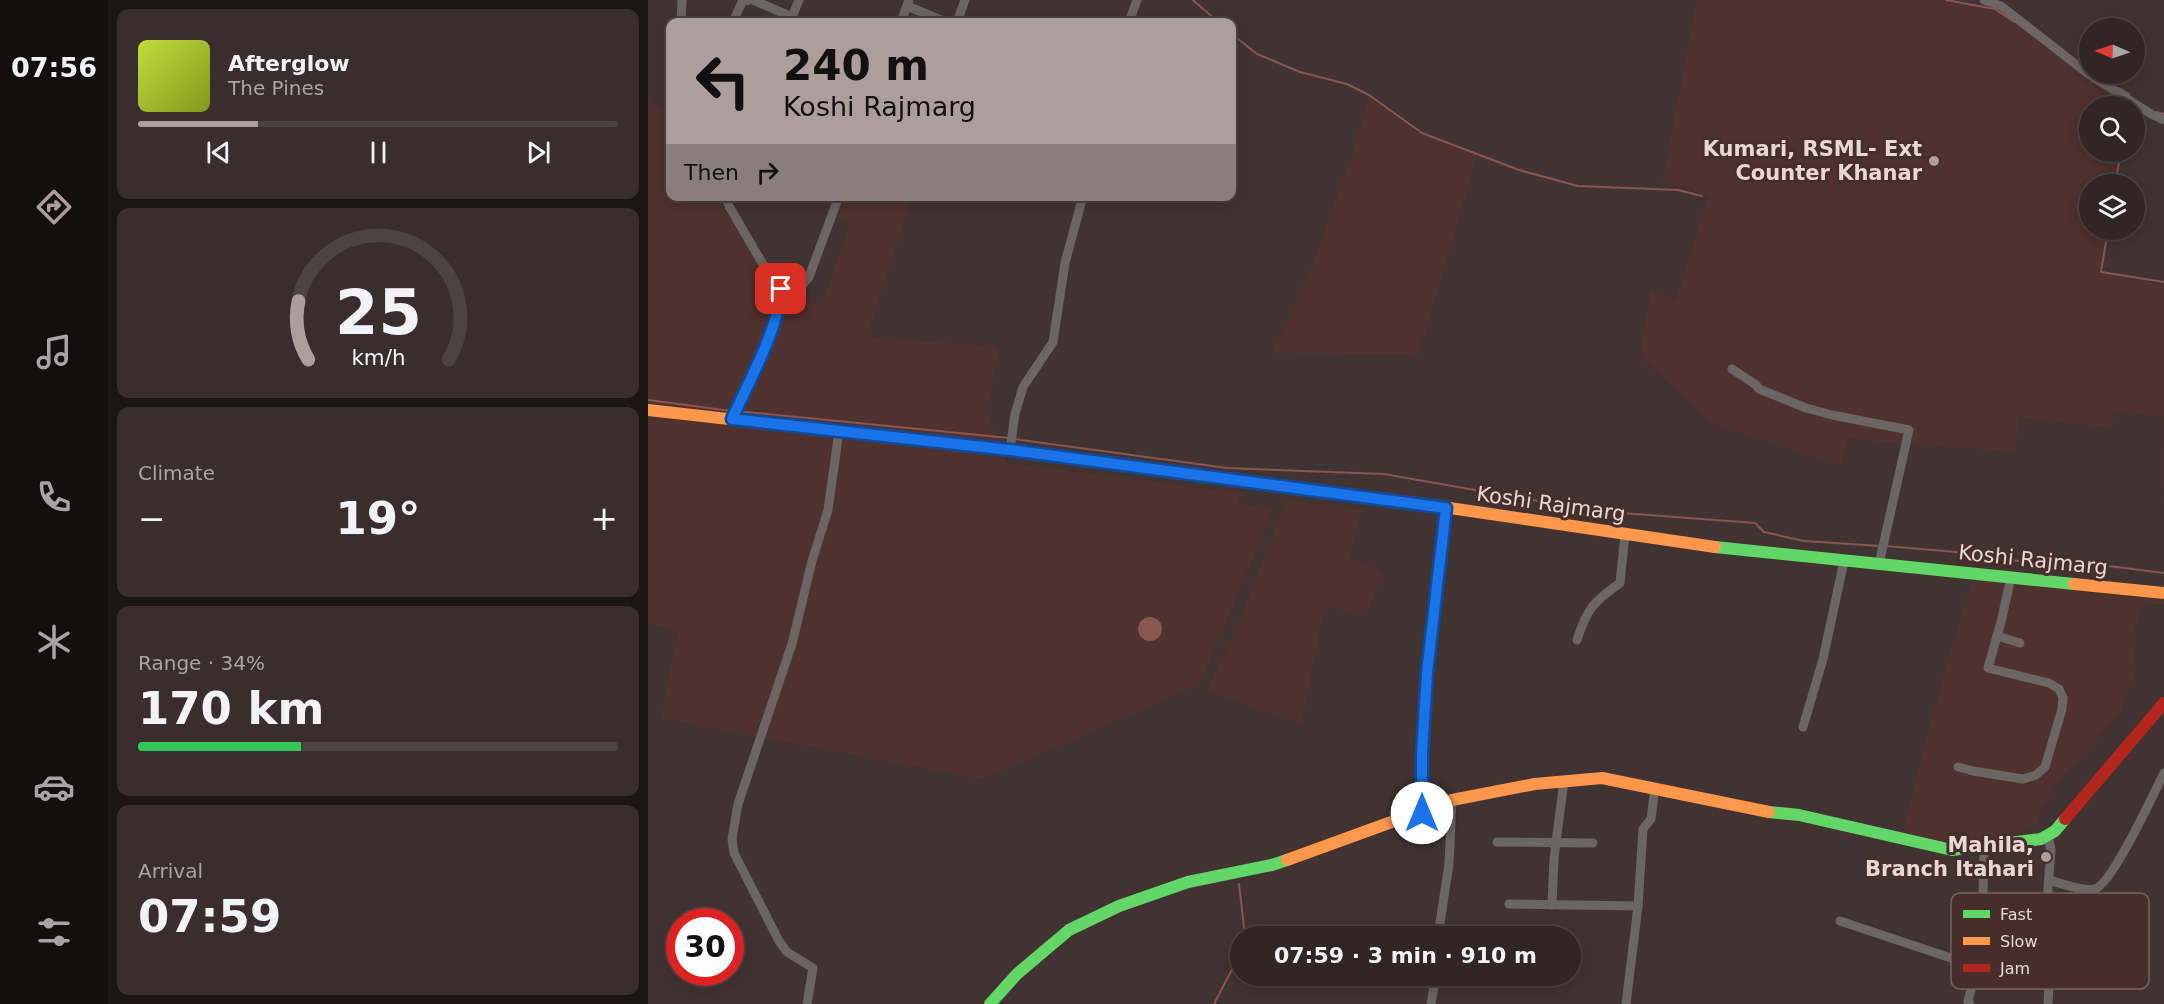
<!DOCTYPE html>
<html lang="en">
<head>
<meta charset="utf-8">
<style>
  :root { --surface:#312625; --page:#392e2d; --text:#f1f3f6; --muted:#a8a5a7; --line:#4c4342; --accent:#ad9e9c }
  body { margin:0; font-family:"DejaVu Sans",sans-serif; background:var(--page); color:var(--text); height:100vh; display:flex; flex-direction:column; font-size:22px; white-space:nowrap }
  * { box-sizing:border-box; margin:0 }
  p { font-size:20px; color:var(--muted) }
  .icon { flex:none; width:33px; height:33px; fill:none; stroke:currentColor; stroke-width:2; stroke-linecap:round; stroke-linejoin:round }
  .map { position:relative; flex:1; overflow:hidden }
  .panel { display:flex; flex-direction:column; gap:9px; padding:9px; background:#1b1514; width:540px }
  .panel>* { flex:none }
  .banner { position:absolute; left:18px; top:18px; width:570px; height:183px; border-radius:12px; box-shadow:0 3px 15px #0003,0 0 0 2px var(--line); background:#ad9e9c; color:#111; overflow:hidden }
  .needle { width:39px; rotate:272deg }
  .fabs { position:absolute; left:1431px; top:18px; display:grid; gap:12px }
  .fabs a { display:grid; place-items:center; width:66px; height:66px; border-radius:50%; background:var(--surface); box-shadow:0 3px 15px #0003,0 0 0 2px var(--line); font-size:30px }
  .speed { position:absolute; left:18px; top:908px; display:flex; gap:12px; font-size:30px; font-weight:700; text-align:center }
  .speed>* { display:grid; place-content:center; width:78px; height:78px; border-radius:50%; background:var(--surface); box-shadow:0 3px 15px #0003,0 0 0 2px var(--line); line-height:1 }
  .speed .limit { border:9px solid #d22; background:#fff; color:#111 }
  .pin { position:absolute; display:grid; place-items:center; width:51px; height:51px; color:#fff; margin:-26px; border-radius:12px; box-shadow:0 3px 9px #0006 }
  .me { position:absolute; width:66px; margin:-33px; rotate:0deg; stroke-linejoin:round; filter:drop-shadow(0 0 4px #0008) }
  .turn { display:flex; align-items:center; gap:21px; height:126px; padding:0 18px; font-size:27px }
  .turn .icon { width:78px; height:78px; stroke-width:2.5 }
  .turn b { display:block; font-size:42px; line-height:51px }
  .then { display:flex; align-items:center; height:57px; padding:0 18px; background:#0003; gap:12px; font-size:22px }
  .big { font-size:45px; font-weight:600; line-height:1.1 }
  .panel .card { flex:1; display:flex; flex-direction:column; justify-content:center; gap:9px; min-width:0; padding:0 21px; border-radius:12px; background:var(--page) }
  .panel .dial { align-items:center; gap:0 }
  .dial svg { height:156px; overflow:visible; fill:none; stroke:var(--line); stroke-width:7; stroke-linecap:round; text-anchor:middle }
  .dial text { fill:var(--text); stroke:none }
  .song { display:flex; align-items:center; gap:18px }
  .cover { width:72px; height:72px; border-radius:9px; background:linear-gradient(135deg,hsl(70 70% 55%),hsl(70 70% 35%)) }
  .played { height:6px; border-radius:3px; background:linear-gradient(90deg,var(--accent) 25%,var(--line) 25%) }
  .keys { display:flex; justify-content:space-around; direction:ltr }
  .heat { display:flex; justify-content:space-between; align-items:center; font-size:33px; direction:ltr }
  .charge { height:9px; border-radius:4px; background:linear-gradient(90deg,#34c759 34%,var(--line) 0) }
  .trip { position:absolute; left:582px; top:926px; width:351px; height:60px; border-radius:30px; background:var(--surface); box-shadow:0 3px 15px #0003,0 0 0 2px var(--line); font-weight:600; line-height:60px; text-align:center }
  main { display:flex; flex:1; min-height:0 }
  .menu { display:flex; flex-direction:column; width:108px; justify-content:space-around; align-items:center; background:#140f0f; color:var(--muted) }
  .menu .icon { width:42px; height:42px }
  .menu .current { color:var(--accent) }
  .menu b { font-size:27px; color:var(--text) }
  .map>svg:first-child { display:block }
  .built { fill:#4f312e }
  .water { fill:#8a5651 }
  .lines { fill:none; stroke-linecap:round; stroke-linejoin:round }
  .stream { stroke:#8a5651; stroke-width:2 }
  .street { stroke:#6b6564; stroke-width:9 }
  .fast { stroke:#63d668; stroke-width:12 }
  .slow { stroke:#ff974d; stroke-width:12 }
  .jam { stroke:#b3261e; stroke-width:12 }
  .route-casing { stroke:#114b97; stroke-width:15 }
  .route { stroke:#1a73e8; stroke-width:10 }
  .poi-dot { fill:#ad9e9c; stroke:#472e2b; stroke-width:2 }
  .labels { text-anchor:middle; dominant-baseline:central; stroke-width:6; stroke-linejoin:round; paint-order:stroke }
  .poi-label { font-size:21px; font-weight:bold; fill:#e7d7d5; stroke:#472e2b; text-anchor:end }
  .street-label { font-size:21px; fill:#e7d7d5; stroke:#472e2b }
  .key { fill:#472e2b; stroke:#77615e; stroke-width:1.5 }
  .key-label { font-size:16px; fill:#e7d7d5 }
</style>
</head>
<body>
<main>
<nav class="menu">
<b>07:56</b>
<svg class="icon current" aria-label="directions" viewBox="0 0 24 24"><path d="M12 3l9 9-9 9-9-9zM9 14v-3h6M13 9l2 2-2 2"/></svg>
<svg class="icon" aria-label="music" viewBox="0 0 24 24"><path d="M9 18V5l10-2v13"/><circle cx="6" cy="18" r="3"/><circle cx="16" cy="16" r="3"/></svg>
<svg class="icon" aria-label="phone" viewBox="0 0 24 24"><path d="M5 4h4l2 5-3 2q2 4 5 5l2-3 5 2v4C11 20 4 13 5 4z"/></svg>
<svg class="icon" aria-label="climate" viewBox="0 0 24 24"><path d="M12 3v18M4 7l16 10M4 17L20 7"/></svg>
<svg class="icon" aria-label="car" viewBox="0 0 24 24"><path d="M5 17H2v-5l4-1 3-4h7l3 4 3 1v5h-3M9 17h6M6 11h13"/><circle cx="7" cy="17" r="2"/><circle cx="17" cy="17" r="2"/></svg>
<svg class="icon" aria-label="filters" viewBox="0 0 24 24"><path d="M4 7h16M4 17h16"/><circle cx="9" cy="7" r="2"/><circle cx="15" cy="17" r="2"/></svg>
</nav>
<section class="panel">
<div class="card">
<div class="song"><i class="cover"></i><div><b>Afterglow</b><p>The Pines</p></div></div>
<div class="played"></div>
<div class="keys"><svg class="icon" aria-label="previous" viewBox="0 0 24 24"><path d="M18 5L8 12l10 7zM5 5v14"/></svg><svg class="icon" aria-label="pause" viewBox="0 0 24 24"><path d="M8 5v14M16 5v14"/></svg><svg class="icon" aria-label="next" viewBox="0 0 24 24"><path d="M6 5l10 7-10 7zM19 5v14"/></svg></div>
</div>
<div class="card dial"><svg viewBox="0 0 100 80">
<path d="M14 69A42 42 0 1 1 86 69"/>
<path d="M14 69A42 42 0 0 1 9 39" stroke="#ad9e9c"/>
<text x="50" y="56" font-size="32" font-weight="700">25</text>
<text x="50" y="72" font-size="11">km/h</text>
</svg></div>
<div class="card"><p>Climate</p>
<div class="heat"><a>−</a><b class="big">19°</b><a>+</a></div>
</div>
<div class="card"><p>Range · 34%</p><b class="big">170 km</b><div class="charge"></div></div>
<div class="card"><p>Arrival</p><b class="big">07:59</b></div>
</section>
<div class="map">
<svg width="1516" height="1004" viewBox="0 0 1516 1004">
  <rect width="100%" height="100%" fill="#413331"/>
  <g class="built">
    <polygon points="1049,0 1295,0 1347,9 1389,37 1480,105 1442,106 1442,152 1473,152 1467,184 1442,184 1442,230 1460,230 1453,274 1516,284 1516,562 1515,417 1466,411 1464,428 1370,417 1368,452 1210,440 1200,438 1194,466 1060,422 992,356 1002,291 1028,300 1060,196 1014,181"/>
    <polygon points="721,95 774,133 830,153 771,355 623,353 666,260 706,149"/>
    <polygon points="0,102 22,109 22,196 71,197 77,211 133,289 174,304 202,223 187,216 193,198 207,203 209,197 264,197 219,337 351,347 339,412 359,463 593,493 590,504 626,509 552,684 334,779 13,718 30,630 0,624"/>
    <polygon points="638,500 714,510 702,557 735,572 718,616 677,605 654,723 559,691 596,609"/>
    <polygon points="1324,579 1516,601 1516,604 1496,605 1483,638 1489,671 1471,715 1413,778 1390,815 1391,824 1367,834 1291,842 1255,832 1293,683"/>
  </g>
  <circle class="water" cx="502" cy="629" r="12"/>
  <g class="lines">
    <g class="stream">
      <polyline points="545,0 570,22"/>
      <polyline points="1298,0 1347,9 1366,22"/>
      <polyline points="584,34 609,54 652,72 699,84 721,95 774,133 871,170 930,186 1030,190 1054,196"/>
      <polyline points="1470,88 1481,94"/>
      <polyline points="1477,103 1483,106"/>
      <polyline points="1509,112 1516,114"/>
      <polyline points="1467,184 1473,152"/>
      <polyline points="1460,230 1453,272 1516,282"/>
      <polyline points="0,400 83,411"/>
      <polyline points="89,411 361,438"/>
      <polyline points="367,439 579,468 736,474 947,511 1107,523 1116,532 1156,541 1232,546"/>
      <polyline points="1237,546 1320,553 1390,564 1429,562 1516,573"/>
      <polyline points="591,884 597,936"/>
      <polyline points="566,1004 592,954"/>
    </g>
    <g class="street">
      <polyline points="105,0 144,17 151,0"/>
      <polyline points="1336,0 1353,6 1439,73 1503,114 1516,120"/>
      <polyline points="259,6 298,22"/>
      <polyline points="33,22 34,0"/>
      <polyline points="85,22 94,2 102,0"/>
      <polyline points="253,22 261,0"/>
      <polyline points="309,22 317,0"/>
      <polyline points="481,22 489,0"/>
      <path d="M77,196L82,208L126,283L133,289C130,328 100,382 84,419"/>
      <polyline points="133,289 156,283 161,277 191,196"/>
      <polyline points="1084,369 1108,385 1111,389 1158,408 1184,415 1261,430 1231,564"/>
      <polyline points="362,450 367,414 375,387 405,342 417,263 435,196"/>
      <polyline points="1349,636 1372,643"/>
      <path d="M929,640C939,609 945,602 972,583L977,535"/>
      <polyline points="1155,727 1175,659 1196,561"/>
      <polyline points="1310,767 1325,771 1375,779 1388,775 1397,767 1414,709 1415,698 1411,689 1401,683 1340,668 1353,622 1363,577"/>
      <path d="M774,812C773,710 786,609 798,508"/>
      <polyline points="1400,836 1403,850 1397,925 1402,963 1400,1004"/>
      <polyline points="849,842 945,843"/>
      <path d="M1401,880C1411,883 1438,892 1447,889C1464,884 1506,793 1516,773"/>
      <polyline points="861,904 990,906"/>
      <polyline points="904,905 906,858 916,781"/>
      <polyline points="1192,921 1330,967"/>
      <polyline points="790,936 801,864 804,800"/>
      <polyline points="1402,963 1472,962"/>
      <polyline points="159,1004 165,968 139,952 131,941 86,853 84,839 90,804 144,644 164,561 180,510 191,431"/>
      <polyline points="783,1004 788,975"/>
      <polyline points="978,1004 990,906 995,829 1003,819 1007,788"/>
      <polyline points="1322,1004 1320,1001 1334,950 1336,847"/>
    </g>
    <g class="fast">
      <polyline points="1067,547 1426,584"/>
      <polyline points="1121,812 1151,815 1304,850 1393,839 1407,831 1417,819"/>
      <polyline points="342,1004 369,974 421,930 471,906 540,882 624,865 639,860"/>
    </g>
    <g class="slow">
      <polyline points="0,410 332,447"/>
      <polyline points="754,501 1067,547"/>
      <polyline points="1426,584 1516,593"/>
      <polyline points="639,860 804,800 887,784 954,778 1121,812"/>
    </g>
    <g class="jam">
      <polyline points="332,447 754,501"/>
      <polyline points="1417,819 1516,703"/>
    </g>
  </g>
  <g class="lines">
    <defs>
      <path id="route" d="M133,289C131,328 100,383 84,419L362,450L798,508L779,673L774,753V813"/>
    </defs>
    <use href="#route" class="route-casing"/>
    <use href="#route" class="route"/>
  </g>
  <g class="poi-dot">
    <circle cx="1286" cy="161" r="6"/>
    <circle cx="1398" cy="857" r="6"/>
  </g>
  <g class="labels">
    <g class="poi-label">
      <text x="1274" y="149">Kumari, RSML- Ext<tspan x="1274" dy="24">Counter Khanar</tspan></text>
      <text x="1386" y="845">Mahila,<tspan x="1386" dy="24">Branch Itahari</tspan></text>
    </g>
    <g class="street-label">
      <text transform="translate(903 504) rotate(8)">Koshi Rajmarg</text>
      <text transform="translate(1385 560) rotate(6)">Koshi Rajmarg</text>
    </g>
  </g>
  <rect x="1303" y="893" width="198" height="96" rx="9" class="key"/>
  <rect x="1315" y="910" width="27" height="8" fill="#63d668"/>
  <rect x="1315" y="937" width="27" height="8" fill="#ff974d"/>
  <rect x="1315" y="964" width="27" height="8" fill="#b3261e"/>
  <g class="key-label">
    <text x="1352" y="920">Fast</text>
    <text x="1352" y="947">Slow</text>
    <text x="1352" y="974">Jam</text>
  </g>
</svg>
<div class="fabs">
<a><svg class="needle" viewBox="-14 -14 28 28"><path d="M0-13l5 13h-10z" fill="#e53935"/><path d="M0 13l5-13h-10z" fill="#a8a5a7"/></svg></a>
<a><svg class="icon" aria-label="search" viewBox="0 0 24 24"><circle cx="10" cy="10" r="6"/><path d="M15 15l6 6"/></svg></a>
<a><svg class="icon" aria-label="layers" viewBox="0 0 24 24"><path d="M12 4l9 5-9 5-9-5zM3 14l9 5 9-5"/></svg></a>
</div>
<div class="speed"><div class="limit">30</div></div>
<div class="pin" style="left:133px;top:289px;background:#d93025"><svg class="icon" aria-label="arrive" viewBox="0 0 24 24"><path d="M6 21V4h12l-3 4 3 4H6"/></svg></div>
<svg class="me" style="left:774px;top:813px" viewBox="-20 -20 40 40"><circle r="19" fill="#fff"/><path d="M0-13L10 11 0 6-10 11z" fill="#1a73e8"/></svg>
<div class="trip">07:59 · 3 min · 910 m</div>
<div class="banner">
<div class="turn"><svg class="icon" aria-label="left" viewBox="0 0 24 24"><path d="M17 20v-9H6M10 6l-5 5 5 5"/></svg><div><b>240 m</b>Koshi Rajmarg</div></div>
<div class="then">Then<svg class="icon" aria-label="right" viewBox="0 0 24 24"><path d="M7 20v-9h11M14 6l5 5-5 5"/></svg></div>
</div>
</div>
</main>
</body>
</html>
